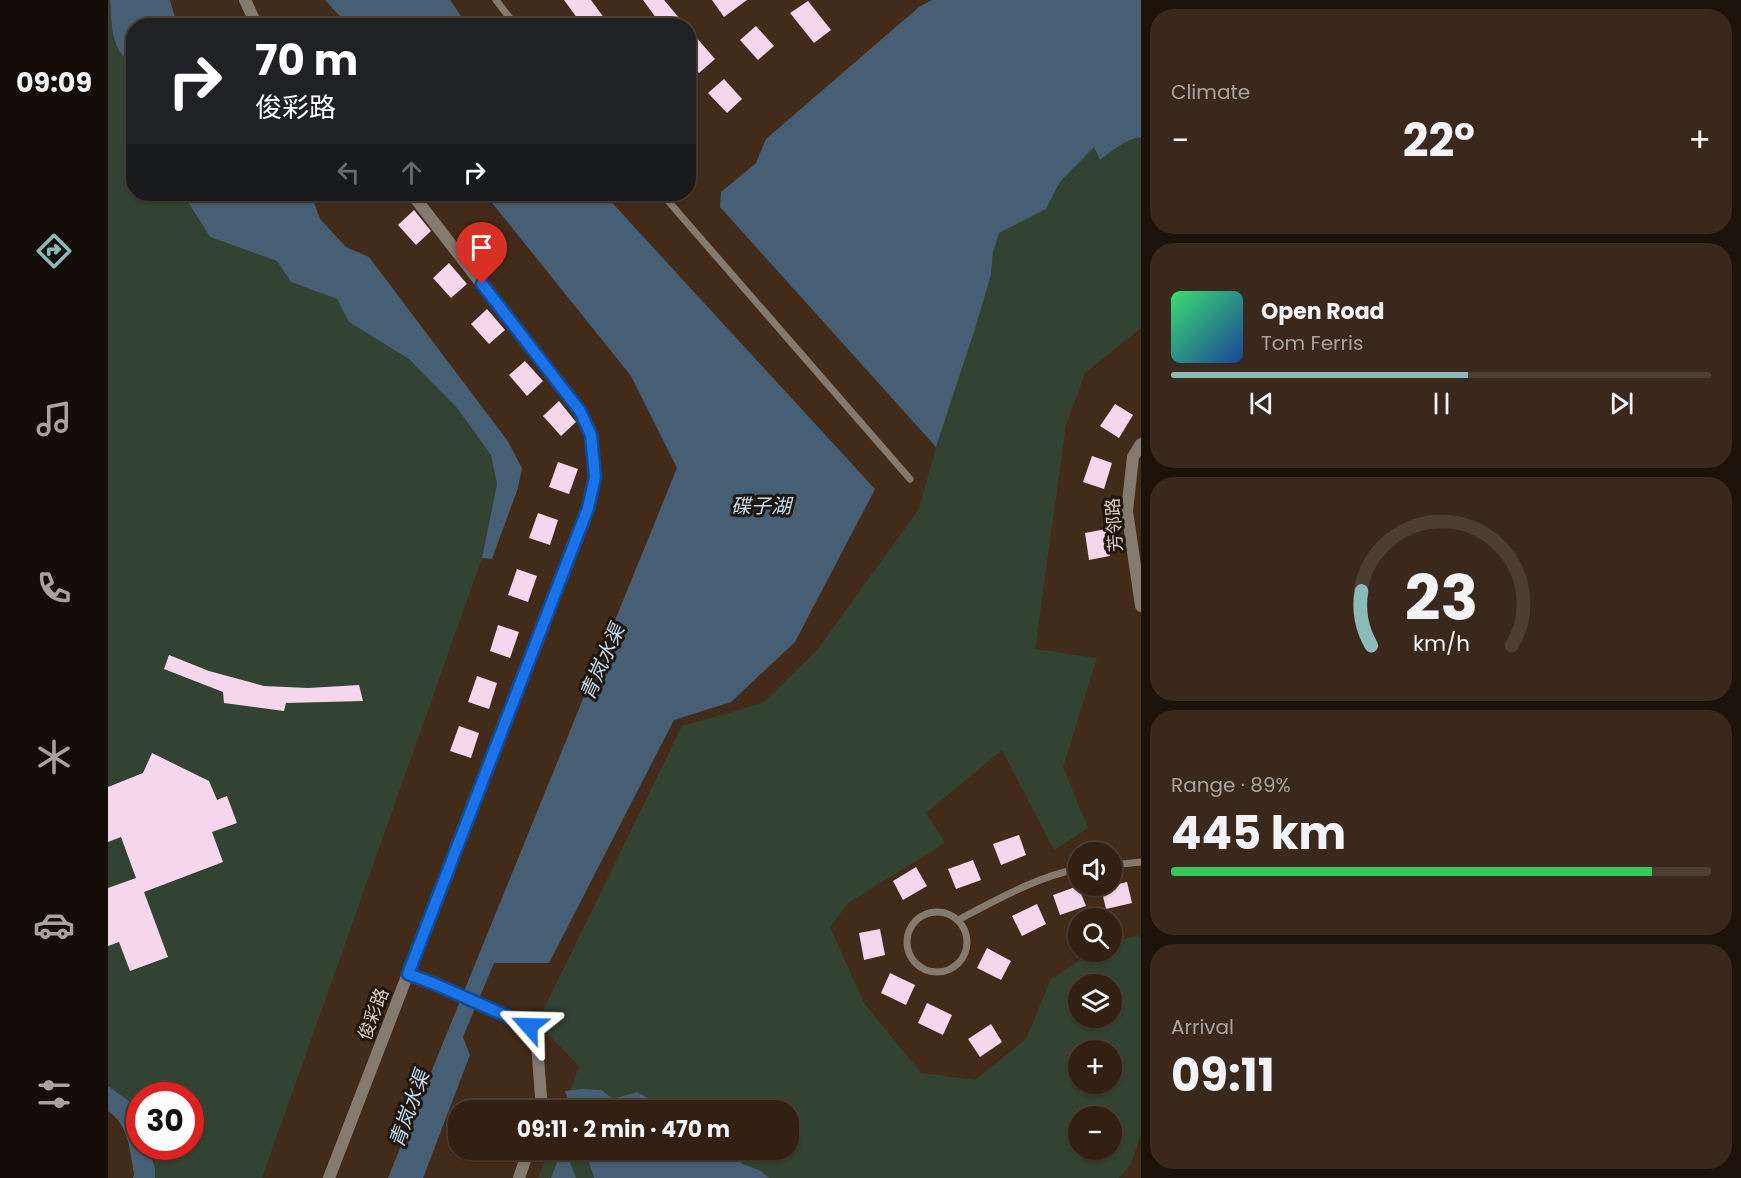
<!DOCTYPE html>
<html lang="en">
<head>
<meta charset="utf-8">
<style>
  :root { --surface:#322013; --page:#3a281c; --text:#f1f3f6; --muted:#a8a3a0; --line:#4d3e33; --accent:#8bbbb9 }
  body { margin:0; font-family:Poppins,"Noto Sans SC",sans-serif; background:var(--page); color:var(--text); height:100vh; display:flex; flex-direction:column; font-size:22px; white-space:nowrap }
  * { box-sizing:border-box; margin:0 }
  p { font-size:20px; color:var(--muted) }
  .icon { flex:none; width:33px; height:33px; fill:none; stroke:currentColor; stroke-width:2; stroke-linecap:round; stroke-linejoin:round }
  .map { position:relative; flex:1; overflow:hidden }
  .panel { display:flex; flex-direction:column; gap:9px; padding:9px; background:#1c120a; width:600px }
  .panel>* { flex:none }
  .hud { position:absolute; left:18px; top:18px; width:570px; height:183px; border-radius:24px; box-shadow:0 2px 4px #0004,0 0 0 2px var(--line); background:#202124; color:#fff; overflow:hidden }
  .tools { position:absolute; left:960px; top:842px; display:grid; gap:12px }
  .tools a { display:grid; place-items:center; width:54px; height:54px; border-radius:50%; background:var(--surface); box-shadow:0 2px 4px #0004,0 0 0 2px var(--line); font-size:30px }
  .speed { position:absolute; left:18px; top:1082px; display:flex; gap:12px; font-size:30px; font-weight:700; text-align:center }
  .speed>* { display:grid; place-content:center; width:78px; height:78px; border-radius:50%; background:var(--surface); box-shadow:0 2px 4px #0004,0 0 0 2px var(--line); line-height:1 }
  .speed .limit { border:9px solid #d22; background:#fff; color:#111 }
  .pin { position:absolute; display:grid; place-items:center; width:51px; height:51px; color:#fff; margin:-62px -26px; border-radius:50% 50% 50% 0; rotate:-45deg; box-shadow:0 0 6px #0007 }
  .pin .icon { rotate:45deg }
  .me { position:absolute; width:66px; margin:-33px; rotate:295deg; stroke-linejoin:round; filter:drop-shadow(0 0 4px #0008) }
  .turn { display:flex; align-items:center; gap:21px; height:126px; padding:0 30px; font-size:27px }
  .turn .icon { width:78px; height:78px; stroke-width:2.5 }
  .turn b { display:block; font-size:42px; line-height:51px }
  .lanes { display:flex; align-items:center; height:57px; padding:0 30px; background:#0003; justify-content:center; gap:30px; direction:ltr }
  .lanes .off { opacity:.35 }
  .big { font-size:45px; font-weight:700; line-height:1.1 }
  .panel .widget { flex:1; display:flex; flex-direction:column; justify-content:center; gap:9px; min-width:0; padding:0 21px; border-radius:24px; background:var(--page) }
  .panel .dial { align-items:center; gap:0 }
  .dial svg { height:156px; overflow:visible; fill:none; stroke:var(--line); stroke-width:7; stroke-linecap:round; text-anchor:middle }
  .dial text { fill:var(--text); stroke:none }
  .song { display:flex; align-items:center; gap:18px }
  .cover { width:72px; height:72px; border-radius:9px; background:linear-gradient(135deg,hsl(140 70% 55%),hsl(220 70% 35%)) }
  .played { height:6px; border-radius:3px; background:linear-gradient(90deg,var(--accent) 55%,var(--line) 55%) }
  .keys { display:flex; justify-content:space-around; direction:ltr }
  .heat { display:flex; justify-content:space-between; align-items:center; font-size:33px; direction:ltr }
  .charge { height:9px; border-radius:4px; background:linear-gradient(90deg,#34c759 89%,var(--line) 0) }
  .trip { position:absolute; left:340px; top:1100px; width:351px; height:60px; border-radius:24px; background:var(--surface); box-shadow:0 2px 4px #0004,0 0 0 2px var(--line); font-weight:700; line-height:60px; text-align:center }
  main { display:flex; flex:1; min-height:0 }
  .dock { display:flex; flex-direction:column; width:108px; justify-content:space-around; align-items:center; background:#140d08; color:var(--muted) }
  .dock .icon { width:42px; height:42px }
  .dock .on { color:var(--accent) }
  .dock b { font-size:27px; color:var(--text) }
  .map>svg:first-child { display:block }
  .green { fill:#324332; fill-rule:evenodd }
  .water { fill:#475f74 }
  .building { fill:#f5d6ed }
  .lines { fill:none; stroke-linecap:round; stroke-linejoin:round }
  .lane { stroke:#857a70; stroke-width:7 }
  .street { stroke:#857a70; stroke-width:12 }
  .route-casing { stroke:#114b97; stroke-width:15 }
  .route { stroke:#1a73e8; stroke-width:10 }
  .labels { text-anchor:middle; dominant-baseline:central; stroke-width:6; stroke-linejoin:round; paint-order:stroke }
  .street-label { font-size:18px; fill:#decec3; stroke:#21160e }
  .water-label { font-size:20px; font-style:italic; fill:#c3dff7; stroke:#21160e }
</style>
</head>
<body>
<main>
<nav class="dock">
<b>09:09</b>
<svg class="icon on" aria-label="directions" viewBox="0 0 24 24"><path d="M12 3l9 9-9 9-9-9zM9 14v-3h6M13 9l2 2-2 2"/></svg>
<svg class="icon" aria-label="music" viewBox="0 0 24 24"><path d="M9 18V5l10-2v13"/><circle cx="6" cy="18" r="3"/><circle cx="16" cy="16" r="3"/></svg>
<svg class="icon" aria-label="phone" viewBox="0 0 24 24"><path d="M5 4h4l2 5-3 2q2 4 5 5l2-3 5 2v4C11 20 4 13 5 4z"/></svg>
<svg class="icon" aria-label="climate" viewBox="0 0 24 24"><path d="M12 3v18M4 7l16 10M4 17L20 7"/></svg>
<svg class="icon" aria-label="car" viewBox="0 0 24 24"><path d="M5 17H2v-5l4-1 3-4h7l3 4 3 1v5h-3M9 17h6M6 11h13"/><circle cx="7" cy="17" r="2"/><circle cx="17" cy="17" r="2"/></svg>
<svg class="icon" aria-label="filters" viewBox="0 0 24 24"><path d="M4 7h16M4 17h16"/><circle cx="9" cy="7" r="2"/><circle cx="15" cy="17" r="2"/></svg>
</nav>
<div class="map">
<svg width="1033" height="1178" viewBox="0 0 1033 1178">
  <rect width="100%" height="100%" fill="#432b19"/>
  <g class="green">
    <path d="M0,0H2C4,26 2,49 25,65L26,194H75L102,237L170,261L183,282L229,299L241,322L301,359L349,408L383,455L389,484L374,558L154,1178H47V1168L40,1146H82V1095H32L31,1122L25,1104L0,1086Z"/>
    <path d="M1028,137H1033V328L977,373L958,425L927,649L989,658L955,767L980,828L946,850L894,750L818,813L837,843L740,903L722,927L756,1003L813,1073L867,1080L918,1039L943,979L986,951H1004V944L1029,935L1033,938V1134L1023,1164L1011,1178H430L441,1149H681V1110H455L471,1066L429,1023L574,726L655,703L709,650L811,509L828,447L867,329L883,275L885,252L891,233L938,209L952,182L986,147L992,160L1010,146ZM970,984H1004V1017H970ZM970,1050H1004V1083H970ZM970,1116H1004V1149H970Z"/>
  </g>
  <g class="water">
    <path d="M2,0H62L69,25L26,26L25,65C2,49 4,26 2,0Z"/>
    <polygon points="217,0 342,0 359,25 240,25"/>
    <path d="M824,0H1033V137C1017,139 1004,151 992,160L986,147L952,182L938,209L891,233L885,252L883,275L867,329L828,447L612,207L613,192L648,163L658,139L811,7Z"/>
    <polygon points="75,194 203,194 212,219 238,247 261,257 399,440 414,468 410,488 384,559 374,558 389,484 383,455 349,408 301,359 241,322 229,299 183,282 169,261 102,237"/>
    <polygon points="377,194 496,194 767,489 687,642 623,702 566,720 441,963 386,963 355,1037 362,1055 315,1178 280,1178 569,468 523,376"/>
    <path d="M0,1086L25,1104L31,1122L32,1146H40L47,1168V1178H25L26,1174C22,1151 21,1125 0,1111Z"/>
    <polygon points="474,1089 493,1090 505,1099 529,1092 547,1102 553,1110 464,1110 457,1091"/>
    <polygon points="454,1149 457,1149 468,1178 443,1178"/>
    <polygon points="477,1149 621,1149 635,1164 653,1171 661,1178 486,1178"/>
  </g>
  <g class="building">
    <polygon points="456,0 483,0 502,26 475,26"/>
    <polygon points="535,0 556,0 578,26 554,26"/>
    <polygon points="604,0 639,0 616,17"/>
    <polygon points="700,1 723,30 706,43 682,13"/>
    <polygon points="648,26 666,46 650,60 632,40"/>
    <polygon points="580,28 607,59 591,73 580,61"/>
    <polygon points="616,79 634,99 619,113 600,93"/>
    <polygon points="306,210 323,231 308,245 290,225"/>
    <polygon points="341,263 359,284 343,298 325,278"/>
    <polygon points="379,309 397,330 381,344 363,324"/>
    <polygon points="417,361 435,381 419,396 401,375"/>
    <polygon points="451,401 468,422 453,436 435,416"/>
    <polygon points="1007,404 1025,415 1011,438 992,426"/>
    <polygon points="984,456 1004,463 996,489 975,482"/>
    <polygon points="450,462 470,469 461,494 441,487"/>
    <polygon points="430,513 450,520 442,545 421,538"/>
    <polygon points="998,529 1002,556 981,560 977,533"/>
    <polygon points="409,569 429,576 420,602 400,595"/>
    <polygon points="390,625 411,632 402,658 382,651"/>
    <polygon points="61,655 101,671 156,686 200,688 251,685 255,701 178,703 176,711 116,703 115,692 56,669"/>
    <polygon points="369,676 389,683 381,709 360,702"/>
    <polygon points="351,726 371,733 363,758 342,751"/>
    <polygon points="44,753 101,781 109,800 119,796 129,823 104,832 115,862 36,892 60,957 22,971 11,942 0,946 0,888 28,878 13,837 0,842 0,787 35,773"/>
    <polygon points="911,835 918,855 893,865 885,844"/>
    <polygon points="865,860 873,880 848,889 840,869"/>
    <polygon points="808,867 819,886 795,900 785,881"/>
    <polygon points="1019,882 1024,903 998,909 993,888"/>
    <polygon points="970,886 978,906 952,915 945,895"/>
    <polygon points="929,904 938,924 914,936 904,916"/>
    <polygon points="772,929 777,955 756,960 751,933"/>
    <polygon points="879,948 903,961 893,980 869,968"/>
    <polygon points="782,973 807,985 798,1005 773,993"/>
    <polygon points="819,1003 844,1015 835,1035 810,1023"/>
    <polygon points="883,1024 894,1042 872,1057 860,1039"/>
  </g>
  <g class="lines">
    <g class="lane">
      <polyline points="388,0 408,26"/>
      <polyline points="554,194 802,479"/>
      <polyline points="1004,865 1033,862"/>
      <circle cx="829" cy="942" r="30"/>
      <path d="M850,920C886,901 930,876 970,869"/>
    </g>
    <g class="street">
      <polyline points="137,0 149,26"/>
      <polyline points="1033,444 1025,457 1019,511 1033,606"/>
      <polyline points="300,974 327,984 421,1026 429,1044 434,1110"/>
      <polyline points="221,1178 480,508 487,477 482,435 472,411 304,194"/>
      <polyline points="411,1178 421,1149"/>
    </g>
  </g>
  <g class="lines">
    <defs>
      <polyline id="route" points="374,284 472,411 483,435 487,477 480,508 300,974 327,984 421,1026"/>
    </defs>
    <use href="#route" class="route-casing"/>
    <use href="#route" class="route"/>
  </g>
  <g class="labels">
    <g class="street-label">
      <text transform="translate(1006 525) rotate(-94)">芳邻路</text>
      <text transform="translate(265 1014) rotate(-69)">俊彩路</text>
    </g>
    <g class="water-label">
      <text x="653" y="506">碟子湖</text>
      <text transform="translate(494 662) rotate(-66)">青岚水渠</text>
      <text transform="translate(301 1109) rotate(-70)">青岚水渠</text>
    </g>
  </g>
</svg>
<div class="tools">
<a><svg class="icon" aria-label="sound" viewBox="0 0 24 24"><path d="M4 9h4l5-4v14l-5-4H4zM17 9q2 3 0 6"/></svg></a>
<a><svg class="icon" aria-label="search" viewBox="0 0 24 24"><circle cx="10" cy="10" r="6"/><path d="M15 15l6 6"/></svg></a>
<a><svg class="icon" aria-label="layers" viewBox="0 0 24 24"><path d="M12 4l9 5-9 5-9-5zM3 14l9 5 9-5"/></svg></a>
<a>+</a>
<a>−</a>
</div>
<div class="speed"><div class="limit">30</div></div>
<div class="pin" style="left:374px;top:284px;background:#d93025"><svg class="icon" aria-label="arrive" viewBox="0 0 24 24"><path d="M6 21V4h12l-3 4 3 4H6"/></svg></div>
<svg class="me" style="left:421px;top:1026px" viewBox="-20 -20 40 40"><path d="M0-17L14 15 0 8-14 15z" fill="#1a73e8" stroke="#fff" stroke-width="4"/></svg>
<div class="trip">09:11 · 2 min · 470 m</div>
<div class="hud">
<div class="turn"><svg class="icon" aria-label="right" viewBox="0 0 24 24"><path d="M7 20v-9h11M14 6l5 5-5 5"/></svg><div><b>70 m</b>俊彩路</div></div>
<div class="lanes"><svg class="icon off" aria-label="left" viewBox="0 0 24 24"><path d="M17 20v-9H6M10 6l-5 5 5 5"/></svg><svg class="icon off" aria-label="ahead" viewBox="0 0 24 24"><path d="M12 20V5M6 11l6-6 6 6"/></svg><svg class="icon" aria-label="right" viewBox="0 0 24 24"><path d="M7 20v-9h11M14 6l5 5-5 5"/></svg></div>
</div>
</div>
<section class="panel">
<div class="widget"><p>Climate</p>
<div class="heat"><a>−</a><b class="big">22°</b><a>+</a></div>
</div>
<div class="widget">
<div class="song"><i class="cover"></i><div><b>Open Road</b><p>Tom Ferris</p></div></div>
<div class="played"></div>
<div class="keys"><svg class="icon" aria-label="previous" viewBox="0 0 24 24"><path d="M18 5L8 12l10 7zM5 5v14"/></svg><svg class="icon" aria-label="pause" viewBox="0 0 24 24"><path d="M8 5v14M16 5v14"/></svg><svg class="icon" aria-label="next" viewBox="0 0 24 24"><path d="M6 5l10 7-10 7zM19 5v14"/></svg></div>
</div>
<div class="widget dial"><svg viewBox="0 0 100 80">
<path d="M14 69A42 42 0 1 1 86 69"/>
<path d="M14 69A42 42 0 0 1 9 41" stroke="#8bbbb9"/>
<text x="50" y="56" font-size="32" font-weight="700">23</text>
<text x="50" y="72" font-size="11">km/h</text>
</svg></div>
<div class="widget"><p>Range · 89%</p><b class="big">445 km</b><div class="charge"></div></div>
<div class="widget"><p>Arrival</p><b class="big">09:11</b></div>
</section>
</main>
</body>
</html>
